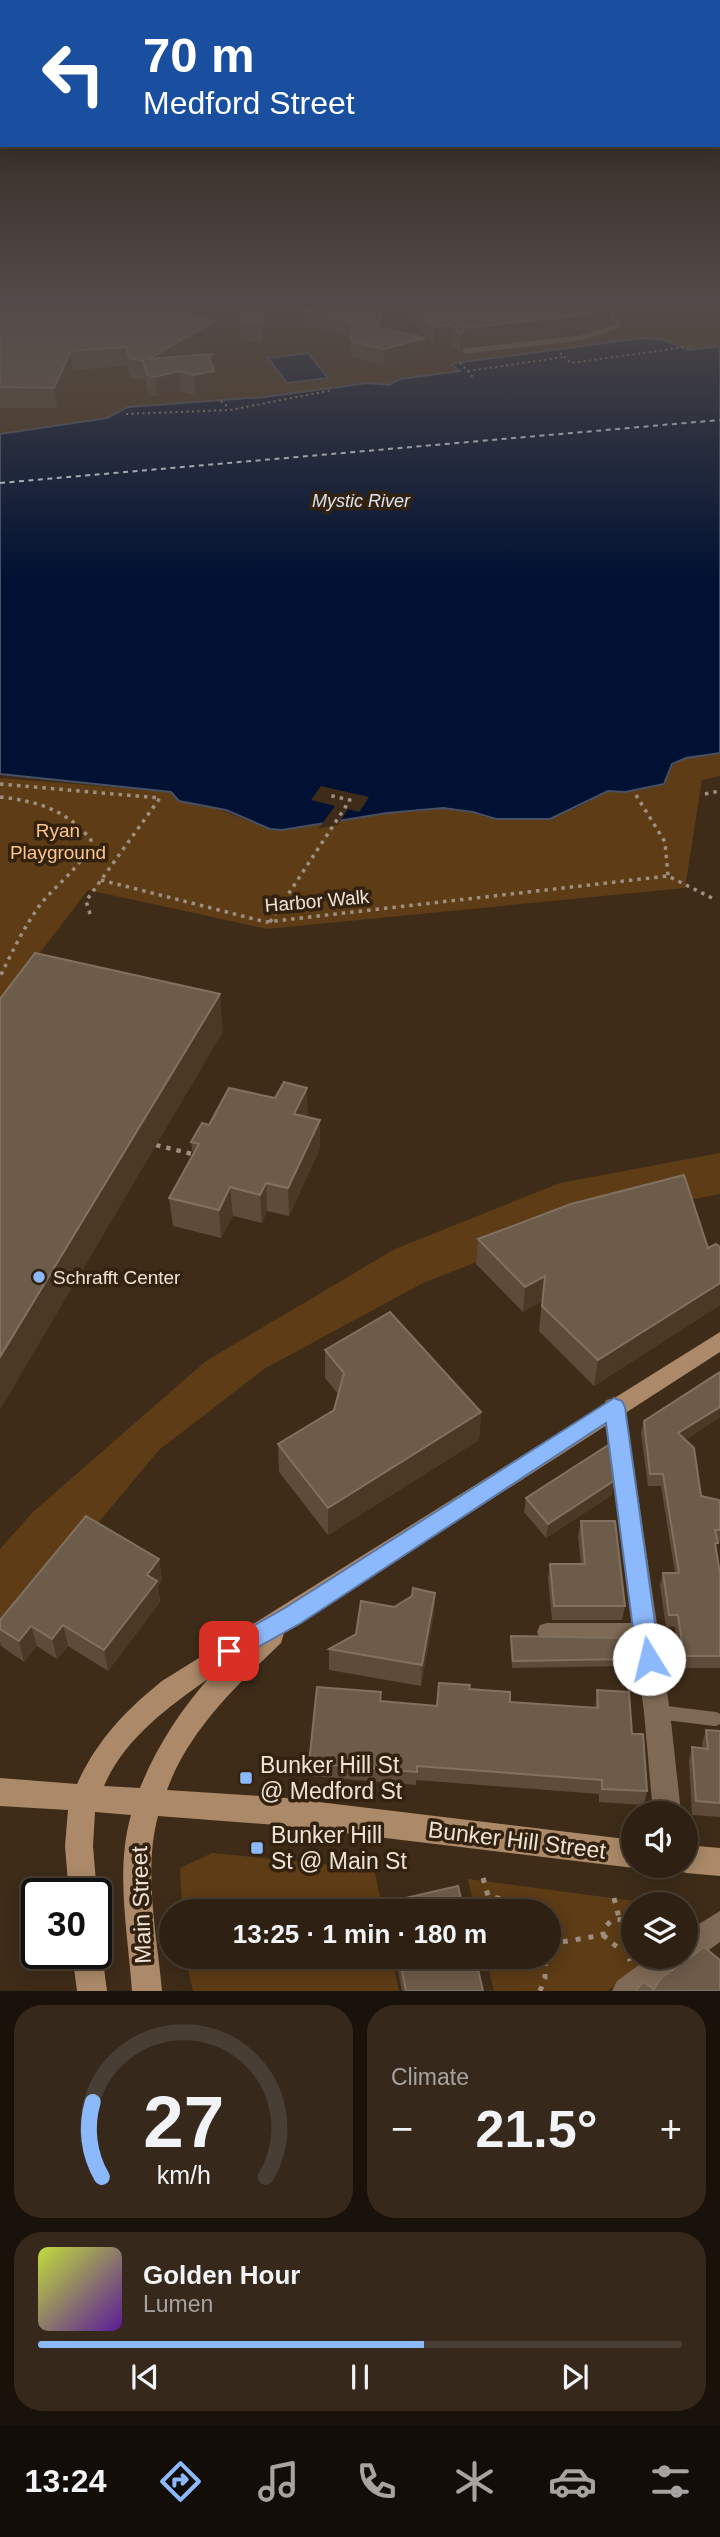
<!DOCTYPE html>
<html lang="en">
<head>
<meta charset="utf-8">
<style>
  :root { --surface:#2e2113; --page:#36291c; --text:#f1f3f6; --muted:#a7a3a0; --line:#493e33; --accent:#8cb9fc }
  body { margin:0; font-family:Arial,sans-serif; background:var(--page); color:var(--text); height:100vh; display:flex; flex-direction:column; font-size:26px; white-space:nowrap }
  * { box-sizing:border-box; margin:0 }
  p { font-size:23px; color:var(--muted) }
  .icon { flex:none; width:38px; height:38px; fill:none; stroke:currentColor; stroke-width:2; stroke-linecap:round; stroke-linejoin:round }
  .map { position:relative; height:1991px; overflow:hidden }
  .side { display:flex; flex-direction:column; gap:14px; padding:14px; background:#19120a; flex:1 }
  .side>* { flex:none }
  .hud { position:absolute; left:0px; top:0px; width:721px; height:147px; box-shadow:0 4px 18px #0003,0 0 0 2px var(--line); background:#1a4fa0; color:#fff; overflow:hidden }
  .fabs { position:absolute; left:621px; top:1801px; display:grid; gap:14px }
  .fabs a { display:grid; place-items:center; width:77px; height:77px; border-radius:50%; background:var(--surface); box-shadow:0 4px 18px #0003,0 0 0 2px var(--line); font-size:35px }
  .speed { position:absolute; left:21px; top:1878px; display:flex; gap:14px; font-size:35px; font-weight:700; text-align:center }
  .speed>* { display:grid; place-content:center; width:91px; height:91px; border-radius:50%; background:var(--surface); box-shadow:0 4px 18px #0003,0 0 0 2px var(--line); line-height:1 }
  .speed .limit { border:4px solid #111; border-radius:10px; background:#fff; color:#111 }
  .pin { position:absolute; display:grid; place-items:center; width:60px; height:60px; color:#fff; margin:-30px; border-radius:14px; box-shadow:0 4px 10px #0006 }
  .me { position:absolute; width:77px; margin:-38px; rotate:351deg; stroke-linejoin:round; filter:drop-shadow(0 0 5px #0008) }
  .turn { display:flex; align-items:center; gap:24px; height:147px; padding:0 28px; font-size:32px }
  .turn .icon { width:91px; height:91px; stroke-width:2.5 }
  .turn b { display:block; font-size:49px; line-height:60px }
  .big { font-size:52px; font-weight:800; line-height:1.1 }
  .side .widget { flex:1; display:flex; flex-direction:column; justify-content:center; gap:10px; min-width:0; padding:0 24px; border-radius:28px; background:var(--page) }
  .side .dial { align-items:center; gap:0 }
  .dial svg { height:182px; overflow:visible; fill:none; stroke:var(--line); stroke-width:7; stroke-linecap:round; text-anchor:middle }
  .dial text { fill:var(--text); stroke:none }
  .song { display:flex; align-items:center; gap:21px }
  .cover { width:84px; height:84px; border-radius:10px; background:linear-gradient(135deg,hsl(70 70% 55%),hsl(270 70% 35%)) }
  .played { height:7px; border-radius:4px; background:linear-gradient(90deg,var(--accent) 60%,var(--line) 60%) }
  .keys { display:flex; justify-content:space-around; direction:ltr }
  .heat { display:flex; justify-content:space-between; align-items:center; font-size:38px; direction:ltr }
  .side .tiles { flex:1; display:grid; gap:14px; grid-template-columns:1fr 1fr }
  .widget:last-child { grid-column:span 2 }
  .trip { position:absolute; left:159px; top:1899px; width:402px; height:70px; border-radius:35px; background:var(--surface); box-shadow:0 4px 18px #0003,0 0 0 2px var(--line); font-weight:800; line-height:70px; text-align:center }
  .dock { display:flex; height:112px; justify-content:space-around; align-items:center; background:#120d08; color:var(--muted) }
  .dock .icon { width:49px; height:49px }
  .dock .current { color:var(--accent) }
  .dock b { font-size:32px; color:var(--text) }
  .map>svg:first-child { display:block }
  .built { fill:#4c351c }
  .green { fill:#5d3c16 }
  .water { fill:#013; stroke:#485064; stroke-width:2 }
  .pier { fill:#3e2c19 }
  .lines { fill:none; stroke-linecap:round; stroke-linejoin:round }
  .ferry { stroke:#d9e4f3; stroke-width:2; stroke-dasharray:5 4.5; stroke-linecap:butt }
  .path-far3 { stroke:#9e8f80; stroke-width:2; stroke-dasharray:2 3.5; stroke-linecap:butt }
  .path-far2 { stroke:#9e8f80; stroke-width:3.5; stroke-dasharray:3.5 5; stroke-linecap:butt }
  .path-far1 { stroke:#9e8f80; stroke-width:4.5; stroke-dasharray:4.5 6; stroke-linecap:butt }
  .path { stroke:#9e8f80; stroke-width:5; stroke-dasharray:5 8; stroke-linecap:butt }
  .service-far1 { stroke:#7f6a55; stroke-width:5 }
  .service { stroke:#7f6a55; stroke-width:14 }
  .pedestrian { fill:#7f6a55; fill-rule:evenodd }
  .minor { fill:#7f6a55; fill-rule:evenodd }
  .secondary { fill:#ac8a69; fill-rule:evenodd }
  .wall { fill:#5e4b39 }
  .shaded-wall { fill:#4b3825 }
  .building { fill:#6e5c4a; stroke:#827160; stroke-width:2 }
  .route { fill:#8cb9fc; stroke:#5b78a4; stroke-width:2 }
  .poi-dot { fill:#8cb9fc; stroke:#33220f; stroke-width:2.5 }
  .labels { text-anchor:middle; dominant-baseline:central; stroke-width:7; stroke-linejoin:round; paint-order:stroke }
  .far-water-label { font-size:18px; font-style:italic; fill:#d9e4f3; stroke:#33220f }
  .park-label { font-size:19px; fill:#fdc58c; stroke:#33220f }
  .street-label { font-size:19px; fill:#efe3d7; stroke:#33220f }
  .poi-label { font-size:19px; fill:#efe3d7; stroke:#33220f; text-anchor:start }
  .near-poi-label { font-size:23px; fill:#efe3d7; stroke:#33220f; text-anchor:start }
  .near-street-label { font-size:23px; fill:#efe3d7; stroke:#33220f }
</style>
</head>
<body>
<div class="map">
<svg width="720" height="1991" viewBox="0 0 720 1991">
  <rect width="100%" height="100%" fill="#3e2c19"/>
  <polygon class="built" points="0,303 720,303 720,346 689,350 667,341 642,338 455,363 461,371 400,379 389,385 368,383 264,397 128,407 107,418 0,434"/>
  <g class="green">
    <path d="M720,753V776L702,780L685,888L267,929L88,890L0,1005V778L172,792L270,829L282,830C336,825 437,794 484,817L573,810L608,791L625,792L686,758Z"/>
    <polygon points="720,1153 720,1194 582,1221 423,1283 264,1369 159,1450 0,1640 0,1549 33,1512 206,1361 395,1249 560,1183"/>
    <polygon points="212,1853 374,1869 383,1911 182,1911 180,1868"/>
    <polygon points="468,1879 657,1904 634,1904 634,1956 657,1957 607,1991 494,1991 486,1957 550,1956 550,1911 475,1911"/>
    <polygon points="185,1957 392,1957 399,1991 193,1991"/>
  </g>
  <g class="water">
    <polygon points="642,338 661,339 689,350 720,346 720,753 686,758 672,764 664,784 625,792 608,791 550,819 496,819 473,812 443,808 387,813 282,830 270,829 226,810 179,801 171,792 0,774 0,434 107,418 128,407 264,397 368,383 389,385 400,379 460,371 452,365 455,363"/>
    <polygon points="308,353 328,378 287,383 268,358"/>
  </g>
  <polygon class="pier" points="321,786 369,797 359,812 348,809 338,825 318,829 335,806 311,800"/>
  <g class="lines">
    <polyline class="ferry" points="0,483 720,420"/>
    <g class="path-far3">
      <polyline points="560,353 571,363 693,346"/>
      <polyline points="460,363 473,377"/>
      <polyline points="468,371 564,357"/>
      <polyline points="221,401 229,408"/>
      <polyline points="126,414 230,410 333,390"/>
    </g>
    <g class="path-far2">
      <polyline points="0,784 160,798 86,901 91,917"/>
      <polyline points="705,794 720,791"/>
      <polyline points="636,795 665,842 668,876"/>
      <path d="M0,797C37,801 67,810 91,840C83,867 57,883 40,905C24,927 12,952 0,977"/>
      <polyline points="101,880 266,922 668,876 712,898"/>
      <polyline points="270,922 350,800 328,795"/>
    </g>
    <polyline class="path-far1" points="156,1145 196,1155"/>
    <g class="path">
      <polyline points="483,1878 488,1896 502,1899 521,1911"/>
      <polyline points="614,1898 619,1918"/>
      <polyline points="603,1935 617,1947 634,1943"/>
      <polyline points="550,1944 603,1935 603,1929 612,1920 634,1919"/>
      <polyline points="626,1946 630,1961"/>
      <polyline points="540,1991 545,1978 545,1956"/>
    </g>
    <polyline class="service-far1" points="465,351 580,338 618,326 612,315 596,303"/>
    <polyline class="service" points="658,1712 715,1719"/>
    <polygon class="pedestrian" points="547,1623 644,1623 651,1626 654,1633 651,1640 644,1643 547,1641 540,1639 537,1632 540,1625"/>
    <g class="minor">
      <polygon points="614,1398 622,1400 625,1407 670,1712 681,1813 653,1813 644,1712 603,1407 606,1400"/>
      <polygon points="720,1911 720,1942 652,1991 612,1991 617,1981 651,1956 686,1956 686,1932"/>
    </g>
    <g class="secondary">
      <path d="M720,1332V1352L284,1633L281,1643C236,1686 189,1730 167,1790L277,1797L634,1840V1866H640L634,1868L277,1825L158,1816C143,1872 157,1934 162,1991H132C128,1933 115,1871 131,1815L95,1812L93,1846L97,1894L96,1896V1894H69L65,1846L68,1810L0,1806V1778L77,1784C97,1740 125,1711 162,1681ZM208,1679C180,1711 156,1748 140,1788L104,1786C124,1739 168,1707 208,1679Z"/>
      <polygon points="686,1845 720,1848 720,1876 686,1873 676,1869 675,1866 686,1866"/>
      <polygon points="96,1942 102,1953 107,1991 77,1991 72,1953 96,1953"/>
    </g>
  </g>
  <g class="wall">
    <polygon points="0,303 271,303 262,343 241,342 240,323 244,306 243,307 164,306 215,340 189,356 212,354 215,391 195,395 180,391 157,396 149,395 145,380 130,378 127,366 73,370 57,408 0,408"/>
    <polygon points="394,303 609,303 612,305 610,323 596,325 596,327 579,333 464,346 460,352 451,343 434,345 394,304"/>
    <polygon points="385,306 385,322 382,328 425,338 424,354 384,365 351,357 351,337 305,326 304,311"/>
    <polygon points="308,1116 307,1117 320,1148 289,1216 267,1211 262,1223 233,1216 221,1238 173,1226 169,1198 193,1155 191,1142 209,1125"/>
    <polygon points="478,1239 708,1248 720,1247 720,1305 594,1386 539,1331 542,1301 523,1312 476,1264"/>
    <polygon points="325,1350 481,1412 479,1440 328,1535 279,1472 278,1444 334,1410 338,1394 325,1378"/>
    <polygon points="720,1372 720,1417 685,1440 701,1496 720,1505 720,1542 717,1542 716,1550 720,1574 720,1668 681,1668 675,1627 666,1627 660,1585 663,1573 675,1573 661,1486 648,1486 641,1433 644,1421"/>
    <polygon points="612,1495 546,1538 524,1512 526,1498"/>
    <polygon points="581,1521 625,1606 622,1620 552,1620 548,1578 550,1564 581,1564 578,1536"/>
    <polygon points="159,1559 162,1580 158,1586 160,1602 108,1671 68,1646 57,1659 37,1646 24,1662 1,1646 0,1642 0,1620"/>
    <polygon points="435,1593 434,1614 421,1686 329,1670 329,1649 356,1634 394,1607"/>
    <polygon points="511,1636 628,1659 627,1666 512,1668 510,1643"/>
    <polygon points="469,1689 510,1702 595,1708 597,1690 632,1734 647,1791 644,1805 599,1802 599,1794 416,1780 416,1785 310,1776 309,1763 381,1701 437,1706"/>
    <polygon points="706,1730 720,1731 720,1817 692,1815 689,1761 692,1747 703,1748 702,1743"/>
    <polygon points="395,1956 475,1956 483,1991 402,1991"/>
  </g>
  <g class="shaded-wall">
    <polygon points="266,303 271,303 262,343 262,324"/>
    <polygon points="612,305 610,323 596,325 596,327 579,333 464,346 460,352 461,334 465,328"/>
    <polygon points="385,306 385,322 376,343 377,327"/>
    <polygon points="214,321 215,340 154,376 149,359"/>
    <polygon points="452,325 451,343 434,345 434,327"/>
    <polygon points="425,338 424,354 384,365 384,349"/>
    <polygon points="71,351 73,370 57,408 54,388"/>
    <polygon points="212,354 215,391 195,395 194,375"/>
    <polygon points="179,371 180,391 157,396 155,377"/>
    <polygon points="220,994 223,1032 0,1410 0,1357"/>
    <polygon points="307,1088 308,1116 295,1143 294,1114"/>
    <polygon points="320,1120 320,1148 289,1216 288,1188"/>
    <polygon points="266,1183 267,1211 262,1223 260,1195"/>
    <polygon points="230,1187 233,1216 221,1238 219,1210"/>
    <polygon points="545,1276 543,1301 523,1312 525,1287"/>
    <polygon points="720,1283 720,1305 594,1386 598,1360"/>
    <polygon points="720,1407 720,1417 676,1446 678,1433"/>
    <polygon points="481,1412 479,1440 328,1535 328,1508"/>
    <polygon points="615,1480 612,1495 546,1538 548,1524"/>
    <polygon points="159,1559 162,1580 158,1586 160,1602 108,1671 104,1650 147,1575"/>
    <polygon points="435,1593 434,1614 421,1686 422,1665"/>
    <polygon points="63,1625 68,1646 57,1659 52,1639"/>
    <polygon points="31,1626 37,1646 24,1662 19,1641"/>
  </g>
  <g class="building">
    <polygon points="0,303 152,303 214,321 149,359 212,354 209,358 214,371 194,375 179,371 155,377 147,375 143,361 129,358 126,347 71,351 54,388 0,387"/>
    <polygon points="245,303 266,303 262,324 240,323"/>
    <polygon points="351,303 385,306 377,327 425,338 384,349 351,341 352,322 304,311"/>
    <polygon points="409,303 609,303 612,305 595,308 598,310 580,315 465,328 461,334 452,325 434,327"/>
    <polygon points="35,953 220,994 0,1357 0,999"/>
    <polygon points="284,1082 307,1088 294,1114 320,1120 288,1188 266,1183 260,1195 230,1187 219,1210 169,1198 199,1144 191,1142 202,1123 209,1125 229,1088 275,1098"/>
    <polygon points="684,1175 708,1248 716,1244 720,1247 720,1283 598,1360 542,1306 545,1276 525,1287 478,1239 571,1204"/>
    <polygon points="390,1312 481,1412 328,1508 278,1444 334,1410 344,1373 325,1350"/>
    <polygon points="720,1372 720,1407 678,1433 694,1448 701,1496 719,1500 720,1505 720,1530 715,1530 718,1543 715,1543 720,1574 720,1656 684,1656 678,1615 669,1615 663,1573 679,1573 663,1474 650,1474 644,1421"/>
    <polygon points="610,1444 615,1480 548,1524 526,1498"/>
    <polygon points="86,1516 159,1559 147,1575 157,1581 104,1650 63,1625 52,1639 31,1626 19,1641 0,1629 0,1620"/>
    <polygon points="581,1521 615,1521 625,1606 554,1606 550,1564 585,1564"/>
    <polygon points="413,1588 435,1593 422,1665 329,1649 356,1634 361,1601 394,1607 412,1596"/>
    <polygon points="511,1636 625,1638 628,1659 513,1661"/>
    <polygon points="439,1683 470,1685 469,1689 510,1692 510,1702 598,1708 597,1690 629,1692 632,1734 643,1734 647,1791 602,1789 602,1780 417,1766 417,1772 309,1763 317,1687 381,1692 380,1701 437,1706"/>
    <polygon points="706,1730 720,1731 720,1803 696,1801 692,1747 708,1749"/>
    <polygon points="458,1886 464,1911 390,1911 388,1902"/>
    <polygon points="704,1947 720,1960 720,1991 636,1991 643,1982 654,1989 660,1979"/>
    <polygon points="399,1956 475,1956 483,1991 406,1991"/>
  </g>
  <linearGradient id="sky" x2="0" y2="1"><stop stop-color="#22180e"/><stop offset="0.52" stop-color="#524b49"/><stop offset="1" stop-color="#524b49" stop-opacity="0"/></linearGradient>
  <rect width="720" height="581" fill="url(#sky)"/>
  <polygon class="route" points="614,1398 622,1401 625,1407 660,1659 657,1667 649,1670 640,1667 637,1659 606,1423 301,1623 237,1659 229,1662 221,1659 217,1651 221,1644 285,1608"/>
  <g class="poi-dot">
    <circle cx="39" cy="1277" r="7"/>
    <rect x="239" y="1771" width="14" height="14" rx="3.5"/>
    <rect x="250" y="1841" width="14" height="14" rx="3.5"/>
  </g>
  <g class="labels">
    <g class="far-water-label">
      <text x="361" y="501">Mystic River</text>
    </g>
    <g class="park-label">
      <text x="58" y="830">Ryan<tspan x="58" dy="22">Playground</tspan></text>
    </g>
    <g class="street-label">
      <text transform="translate(317 901) rotate(-5)">Harbor Walk</text>
    </g>
    <g class="poi-label">
      <text x="53" y="1277">Schrafft Center</text>
    </g>
    <g class="near-poi-label">
      <text x="260" y="1765">Bunker Hill St<tspan x="260" dy="26">@ Medford St</tspan></text>
      <text x="271" y="1835">Bunker Hill<tspan x="271" dy="26">St @ Main St</tspan></text>
    </g>
    <g class="near-street-label">
      <text transform="translate(517 1840) rotate(7)">Bunker Hill Street</text>
      <text transform="translate(141 1905) rotate(-92)">Main Street</text>
    </g>
  </g>
</svg>
<div class="fabs">
<a><svg class="icon" aria-label="sound" viewBox="0 0 24 24"><path d="M4 9h4l5-4v14l-5-4H4zM17 9q2 3 0 6"/></svg></a>
<a><svg class="icon" aria-label="layers" viewBox="0 0 24 24"><path d="M12 4l9 5-9 5-9-5zM3 14l9 5 9-5"/></svg></a>
</div>
<div class="speed"><div class="limit">30</div></div>
<div class="pin" style="left:229px;top:1651px;background:#d93025"><svg class="icon" aria-label="arrive" viewBox="0 0 24 24"><path d="M6 21V4h12l-3 4 3 4H6"/></svg></div>
<svg class="me" style="left:649px;top:1659px" viewBox="-20 -20 40 40"><circle r="19" fill="#fff"/><path d="M0-13L10 11 0 6-10 11z" fill="#8cb9fc"/></svg>
<div class="trip">13:25 · 1 min · 180 m</div>
<div class="hud">
<div class="turn"><svg class="icon" aria-label="left" viewBox="0 0 24 24"><path d="M17 20v-9H6M10 6l-5 5 5 5"/></svg><div><b>70 m</b>Medford Street</div></div>
</div>
</div>
<section class="side">
<div class="tiles">
<div class="widget dial"><svg viewBox="0 0 100 80">
<path d="M14 69A42 42 0 1 1 86 69"/>
<path d="M14 69A42 42 0 0 1 10 36" stroke="#8cb9fc"/>
<text x="50" y="56" font-size="32" font-weight="700">27</text>
<text x="50" y="72" font-size="11">km/h</text>
</svg></div>
<div class="widget"><p>Climate</p>
<div class="heat"><a>−</a><b class="big">21.5°</b><a>+</a></div>
</div>
<div class="widget">
<div class="song"><i class="cover"></i><div><b>Golden Hour</b><p>Lumen</p></div></div>
<div class="played"></div>
<div class="keys"><svg class="icon" aria-label="previous" viewBox="0 0 24 24"><path d="M18 5L8 12l10 7zM5 5v14"/></svg><svg class="icon" aria-label="pause" viewBox="0 0 24 24"><path d="M8 5v14M16 5v14"/></svg><svg class="icon" aria-label="next" viewBox="0 0 24 24"><path d="M6 5l10 7-10 7zM19 5v14"/></svg></div>
</div>
</div>
</section>
<nav class="dock">
<b>13:24</b>
<svg class="icon current" aria-label="directions" viewBox="0 0 24 24"><path d="M12 3l9 9-9 9-9-9zM9 14v-3h6M13 9l2 2-2 2"/></svg>
<svg class="icon" aria-label="music" viewBox="0 0 24 24"><path d="M9 18V5l10-2v13"/><circle cx="6" cy="18" r="3"/><circle cx="16" cy="16" r="3"/></svg>
<svg class="icon" aria-label="phone" viewBox="0 0 24 24"><path d="M5 4h4l2 5-3 2q2 4 5 5l2-3 5 2v4C11 20 4 13 5 4z"/></svg>
<svg class="icon" aria-label="climate" viewBox="0 0 24 24"><path d="M12 3v18M4 7l16 10M4 17L20 7"/></svg>
<svg class="icon" aria-label="car" viewBox="0 0 24 24"><path d="M5 17H2v-5l4-1 3-4h7l3 4 3 1v5h-3M9 17h6M6 11h13"/><circle cx="7" cy="17" r="2"/><circle cx="17" cy="17" r="2"/></svg>
<svg class="icon" aria-label="filters" viewBox="0 0 24 24"><path d="M4 7h16M4 17h16"/><circle cx="9" cy="7" r="2"/><circle cx="15" cy="17" r="2"/></svg>
</nav>
</body>
</html>
